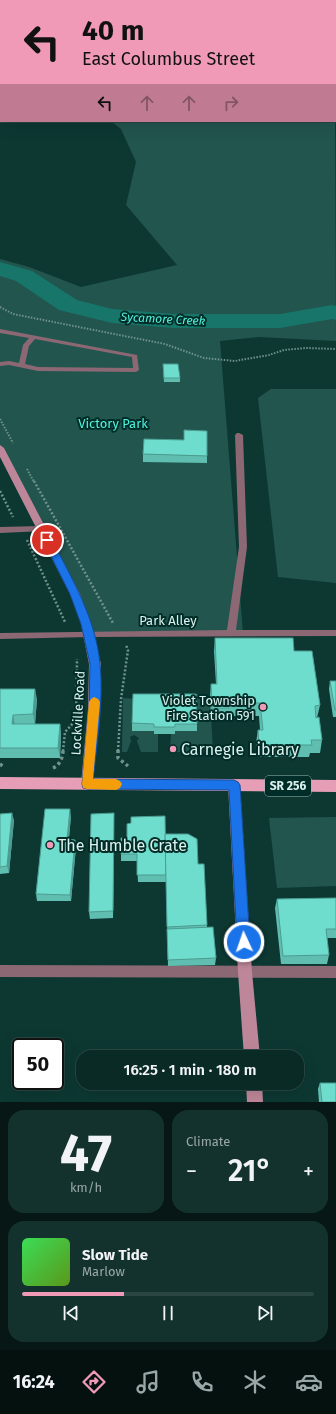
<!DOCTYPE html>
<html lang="en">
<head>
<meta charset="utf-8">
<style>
  :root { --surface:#0a2a26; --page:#13322e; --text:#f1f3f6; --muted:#99a7a7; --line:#2a4643; --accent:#f09ab7 }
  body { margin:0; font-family:"Fira Sans",sans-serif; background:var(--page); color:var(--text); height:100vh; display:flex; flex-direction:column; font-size:15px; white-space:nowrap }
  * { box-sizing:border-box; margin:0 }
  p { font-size:13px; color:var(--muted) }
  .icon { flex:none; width:22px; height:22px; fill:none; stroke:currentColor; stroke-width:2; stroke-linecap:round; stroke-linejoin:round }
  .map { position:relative; height:1102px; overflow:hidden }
  .panel { display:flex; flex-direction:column; gap:8px; padding:8px; background:#061715; flex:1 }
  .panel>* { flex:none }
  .banner { position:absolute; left:0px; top:0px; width:336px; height:122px; box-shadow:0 4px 16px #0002,0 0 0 1px var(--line); background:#f09ab7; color:#111; overflow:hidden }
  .speed { position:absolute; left:12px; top:1038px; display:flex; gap:8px; font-size:20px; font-weight:700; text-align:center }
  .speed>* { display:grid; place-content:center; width:52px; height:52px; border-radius:50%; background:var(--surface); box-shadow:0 4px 16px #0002,0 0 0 1px var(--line); line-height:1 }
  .speed .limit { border:2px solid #111; border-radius:6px; background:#fff; color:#111 }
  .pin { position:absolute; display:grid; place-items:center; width:34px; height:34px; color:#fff; margin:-17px; border:2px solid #fff; border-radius:50%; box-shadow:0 1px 4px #0007 }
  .me { position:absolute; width:44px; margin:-22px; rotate:357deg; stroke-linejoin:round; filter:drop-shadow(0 0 3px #0008) }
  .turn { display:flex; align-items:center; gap:14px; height:84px; padding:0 16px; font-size:18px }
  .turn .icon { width:52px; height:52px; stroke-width:2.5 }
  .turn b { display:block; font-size:28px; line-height:34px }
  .lanes { display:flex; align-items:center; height:38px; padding:0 16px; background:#0003; justify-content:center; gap:20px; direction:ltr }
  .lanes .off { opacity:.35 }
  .big { font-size:30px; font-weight:600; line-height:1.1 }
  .panel .tile { flex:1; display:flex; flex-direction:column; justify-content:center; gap:6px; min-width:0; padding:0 14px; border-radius:16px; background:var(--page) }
  .panel .dial { align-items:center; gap:0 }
  .dial b { font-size:52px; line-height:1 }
  .song { display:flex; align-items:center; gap:12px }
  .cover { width:48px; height:48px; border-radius:6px; background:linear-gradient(135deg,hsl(130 70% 55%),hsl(90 70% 35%)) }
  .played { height:4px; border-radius:2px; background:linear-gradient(90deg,var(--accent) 35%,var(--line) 35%) }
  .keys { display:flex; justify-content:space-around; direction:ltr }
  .heat { display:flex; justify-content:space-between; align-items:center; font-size:22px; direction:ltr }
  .panel .tiles { flex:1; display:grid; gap:8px; grid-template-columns:1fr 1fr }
  .tile:last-child { grid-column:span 2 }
  .trip { position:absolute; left:76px; top:1050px; width:228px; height:40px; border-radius:16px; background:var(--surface); box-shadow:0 4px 16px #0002,0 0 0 1px var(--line); font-weight:600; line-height:40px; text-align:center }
  .dock { display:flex; height:64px; justify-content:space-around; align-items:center; background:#04110f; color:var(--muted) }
  .dock .icon { width:28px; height:28px }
  .dock .on { color:var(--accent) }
  .dock b { font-size:18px; color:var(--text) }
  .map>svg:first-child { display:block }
  .green { fill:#22554e }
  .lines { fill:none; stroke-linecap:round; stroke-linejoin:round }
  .river { fill:#17756a; fill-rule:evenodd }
  .path-far2 { stroke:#71928d; stroke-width:2; stroke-dasharray:1.5 1.5; stroke-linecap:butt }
  .path-far1 { stroke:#71928d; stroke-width:2.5; stroke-dasharray:2 2; stroke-linecap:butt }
  .path { stroke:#71928d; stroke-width:3.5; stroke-dasharray:3 3; stroke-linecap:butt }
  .service { fill:#8b6873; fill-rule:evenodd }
  .minor { fill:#8b6873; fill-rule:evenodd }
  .secondary { fill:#be8799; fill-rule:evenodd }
  .primary { fill:#e59eb6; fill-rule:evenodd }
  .wall { fill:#5fbeb0 }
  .shaded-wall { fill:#4d9b90 }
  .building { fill:#6eddcd; stroke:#4d9b90 }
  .route { fill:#1a73e8; stroke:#114b97 }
  .slow { fill:#f59e0b }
  .poi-dot { fill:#f09ab7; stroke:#012d28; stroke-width:1.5 }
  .labels { text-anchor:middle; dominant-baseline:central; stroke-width:4; stroke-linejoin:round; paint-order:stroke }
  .far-water-label { font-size:12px; font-style:italic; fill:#53f3df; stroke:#012d28 }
  .shield { fill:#012d28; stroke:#9ab6b2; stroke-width:1 }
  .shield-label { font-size:12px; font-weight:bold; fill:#dbf1ed }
  .park-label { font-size:13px; fill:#50f1dd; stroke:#012d28 }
  .street-label { font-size:13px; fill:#dbf1ed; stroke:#012d28 }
  .poi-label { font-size:13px; fill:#dbf1ed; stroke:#012d28; text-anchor:end }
  .near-poi-label { font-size:16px; fill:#dbf1ed; stroke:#012d28; text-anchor:start }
</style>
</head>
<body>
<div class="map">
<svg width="336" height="1102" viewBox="0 0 336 1102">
  <rect width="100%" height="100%" fill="#0d3832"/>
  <g class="green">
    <polygon points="335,94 336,341 259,337 220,341 243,633 89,634 86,624 0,451 0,259 29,267 81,287 177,265 126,205 136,162 121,129 111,121 335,121"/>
    <polygon points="271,389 336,389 336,583 278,577 258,398"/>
    <polygon points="183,694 203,694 204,698 210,698 213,752 170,752 171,734 175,731 183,702"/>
    <polygon points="123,698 139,699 154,731 158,734 158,752 141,752 137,741 139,738 134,735 130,737 131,741 127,752 122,752"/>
    <polygon points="336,817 336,886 277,888 269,818"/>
  </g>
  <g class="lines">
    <polygon class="river" points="0,262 32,271 77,300 112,309 174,314 280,314 332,305 336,306 336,320 332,319 280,328 174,328 112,323 59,310 16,281 0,276"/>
    <g class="path-far2">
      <polyline points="0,307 13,314 165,344 204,358 235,361 269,355 284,350 306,348 336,349"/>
      <polyline points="0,419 13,443"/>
      <polyline points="27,469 34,482"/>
    </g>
    <g class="path-far1">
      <polyline points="34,481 113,623"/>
      <polyline points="0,491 13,517"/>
      <polyline points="27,540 65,622"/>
      <polyline points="63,751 65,732 76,720 77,659"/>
      <polyline points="118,751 121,699 128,650 126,645"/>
    </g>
    <g class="path">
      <polyline points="118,750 118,758 128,766"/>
      <polyline points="0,764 4,767"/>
      <path d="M53,768C60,765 63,757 63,750"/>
    </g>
    <g class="service">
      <path d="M0,329L137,355L139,370L136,372L38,371L9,365L0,366V362L9,361L19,363L23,345L29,338L0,333ZM35,339L132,357L133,368L38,367L25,364L29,346Z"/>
      <polygon points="237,433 239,433 243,435 247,547 236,630 336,630 336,636 89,637 0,639 0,633 227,630 239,547 235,435"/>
      <polygon points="0,965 336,966 336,978 0,977"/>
    </g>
    <polygon class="minor" points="41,526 44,527 46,529 44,531 0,533 0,527"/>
    <g class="secondary">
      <polygon points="0,445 4,448 80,594 91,624 101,664 100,709 93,784 91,788 87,790 83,788 81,784 88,709 89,664 81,624 70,594 0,457"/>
      <polygon points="234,779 238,781 240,785 252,972 260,1057 244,1057 238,972 228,785 230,781"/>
      <polygon points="246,1083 262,1083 263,1102 247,1102"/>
    </g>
    <polygon class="primary" points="0,777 336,780 336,792 0,789"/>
  </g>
  <g class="wall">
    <polygon points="302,0 336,0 336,14 335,14 335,1 302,1"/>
    <polygon points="163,368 180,378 180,382 164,382"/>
    <polygon points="143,454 207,456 207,463 143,462"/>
    <polygon points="215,638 294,651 320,705 317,718 322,740 320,753 310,753 309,757 257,757 256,743 258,730 260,730 259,716 228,716 228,720 211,720 210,696 211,684 216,684 214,651"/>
    <polygon points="330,681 336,681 336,717 333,717 329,689"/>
    <polygon points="0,689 37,699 35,724 60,724 61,734 60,758 0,758"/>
    <polygon points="132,723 197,724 197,731 175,731 175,734 154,734 154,731 132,731"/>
    <polygon points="114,813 114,820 113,918 90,919 89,912"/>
    <polygon points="0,814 14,820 9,873 0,874"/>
    <polygon points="71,816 69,839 76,847 71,901 37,901 36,894"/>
    <polygon points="121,838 166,872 198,864 207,925 207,928 216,958 215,965 168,966 166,876 166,882 138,882 137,861 121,861"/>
    <polygon points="336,898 336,938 327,938 329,955 327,964 281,964 275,908 277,899"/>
    <polygon points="320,1083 336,1102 319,1102 318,1089"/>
  </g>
  <g class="shaded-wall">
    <polygon points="35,689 37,699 35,725 33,714"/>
    <polygon points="13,715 15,725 12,724"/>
    <polygon points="60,724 61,734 60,758 58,748"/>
    <polygon points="70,809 71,816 68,846 67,839"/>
    <polygon points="12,813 14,820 9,873 7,866"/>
    <polygon points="75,840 76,847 71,901 70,895"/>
  </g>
  <g class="building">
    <polygon points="309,0 336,0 336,7 335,7 335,1 313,1"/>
    <polygon points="163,364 178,364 180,378 164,378"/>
    <polygon points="184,430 207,431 207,456 143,454 144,439 184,440"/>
    <polygon points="215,638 293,638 294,651 312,651 320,705 315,706 316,718 319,717 322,740 311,740 312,745 259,745 258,730 263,730 260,703 228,703 229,708 212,708 211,684 217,684"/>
    <polygon points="330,681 336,681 336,710 335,710"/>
    <polygon points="0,689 35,689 33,714 13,715 12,724 60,724 58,748 0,748"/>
    <polygon points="133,694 196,694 197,724 175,724 175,727 154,727 154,724 132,723"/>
    <polygon points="45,809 70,809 67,839 75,840 70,895 36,894"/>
    <polygon points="12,813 7,866 0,867 0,814"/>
    <polygon points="114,813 113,911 89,912 91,814"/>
    <polygon points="165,816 166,875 137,875 137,854 121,854 121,838 127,838 127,824 131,823 131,817"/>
    <polygon points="165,834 188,834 197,839 198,864 204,864 207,925 167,927"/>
    <polygon points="336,898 336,929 326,929 329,955 283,956 277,899"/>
    <polygon points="213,927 216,958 168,960 167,929"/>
    <polygon points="320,1083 336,1083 336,1102 322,1102"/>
  </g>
  <path class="route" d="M47,537L52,540C72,579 96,619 100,664C104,699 97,744 93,779L234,780L238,782L240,785L250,942L248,947L244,948L239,947L237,942L229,790L87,789L83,788L82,784L89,709L90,664L81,624L70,594L43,540Z"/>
  <polygon class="slow" points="94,697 98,699 100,702 93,779 116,779 120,781 122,784 120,788 116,790 87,789 83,788 82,784 89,702 91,699"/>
  <g class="poi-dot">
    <circle cx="263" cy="707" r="4"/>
    <circle cx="173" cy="749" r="4"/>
    <circle cx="50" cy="845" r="4"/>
  </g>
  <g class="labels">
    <g class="far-water-label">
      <text transform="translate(163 319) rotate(3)">Sycamore Creek</text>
    </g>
    <rect class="shield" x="265" y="776" width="46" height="20" rx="3"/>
    <g class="shield-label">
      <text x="288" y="786">SR 256</text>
    </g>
    <g class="park-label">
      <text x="113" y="423">Victory Park</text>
    </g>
    <g class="street-label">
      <text x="168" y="620">Park Alley</text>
      <text transform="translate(78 713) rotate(-87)">Lockville Road</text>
    </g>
    <g class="poi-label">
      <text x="255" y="700">Violet Township<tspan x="255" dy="15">Fire Station 591</tspan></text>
    </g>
    <g class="near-poi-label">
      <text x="181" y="749">Carnegie Library</text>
      <text x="58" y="845">The Humble Crate</text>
    </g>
  </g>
</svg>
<div class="speed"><div class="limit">50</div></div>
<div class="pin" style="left:47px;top:540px;background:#d93025"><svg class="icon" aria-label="arrive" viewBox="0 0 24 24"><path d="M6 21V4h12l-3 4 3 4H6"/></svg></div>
<svg class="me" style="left:244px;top:942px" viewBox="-20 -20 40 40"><circle r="17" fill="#1a73e8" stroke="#fff" stroke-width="3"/><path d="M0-11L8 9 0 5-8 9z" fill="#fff"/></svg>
<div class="trip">16:25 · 1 min · 180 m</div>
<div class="banner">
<div class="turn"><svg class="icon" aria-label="left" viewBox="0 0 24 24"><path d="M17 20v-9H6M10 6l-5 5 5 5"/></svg><div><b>40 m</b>East Columbus Street</div></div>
<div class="lanes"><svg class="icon" aria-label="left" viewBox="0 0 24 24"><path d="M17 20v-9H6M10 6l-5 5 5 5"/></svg><svg class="icon off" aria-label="ahead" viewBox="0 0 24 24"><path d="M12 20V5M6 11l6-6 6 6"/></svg><svg class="icon off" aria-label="ahead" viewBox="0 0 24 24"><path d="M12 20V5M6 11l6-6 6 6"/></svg><svg class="icon off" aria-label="right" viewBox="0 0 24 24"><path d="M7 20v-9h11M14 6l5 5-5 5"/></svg></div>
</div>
</div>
<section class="panel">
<div class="tiles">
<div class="tile dial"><b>47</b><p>km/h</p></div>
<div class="tile"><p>Climate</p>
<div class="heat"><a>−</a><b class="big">21°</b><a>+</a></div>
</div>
<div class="tile">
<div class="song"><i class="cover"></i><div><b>Slow Tide</b><p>Marlow</p></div></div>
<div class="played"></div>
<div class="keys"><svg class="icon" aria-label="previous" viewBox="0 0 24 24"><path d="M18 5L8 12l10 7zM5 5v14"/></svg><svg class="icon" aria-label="pause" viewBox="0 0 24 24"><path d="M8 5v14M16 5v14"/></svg><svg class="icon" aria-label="next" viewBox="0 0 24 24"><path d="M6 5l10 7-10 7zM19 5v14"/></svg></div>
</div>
</div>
</section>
<nav class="dock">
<b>16:24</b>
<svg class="icon on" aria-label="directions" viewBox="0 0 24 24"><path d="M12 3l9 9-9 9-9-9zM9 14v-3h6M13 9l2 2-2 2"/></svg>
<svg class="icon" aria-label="music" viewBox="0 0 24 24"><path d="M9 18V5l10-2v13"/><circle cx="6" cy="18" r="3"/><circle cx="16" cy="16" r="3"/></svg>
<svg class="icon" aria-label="phone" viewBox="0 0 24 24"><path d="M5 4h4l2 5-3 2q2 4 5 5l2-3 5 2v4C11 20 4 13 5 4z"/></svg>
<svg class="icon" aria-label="climate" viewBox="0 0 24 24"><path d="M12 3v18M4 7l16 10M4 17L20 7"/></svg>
<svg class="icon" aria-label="car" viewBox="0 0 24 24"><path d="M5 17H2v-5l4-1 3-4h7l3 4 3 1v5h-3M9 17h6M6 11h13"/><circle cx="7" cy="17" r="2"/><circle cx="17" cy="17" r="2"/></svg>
</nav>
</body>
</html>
